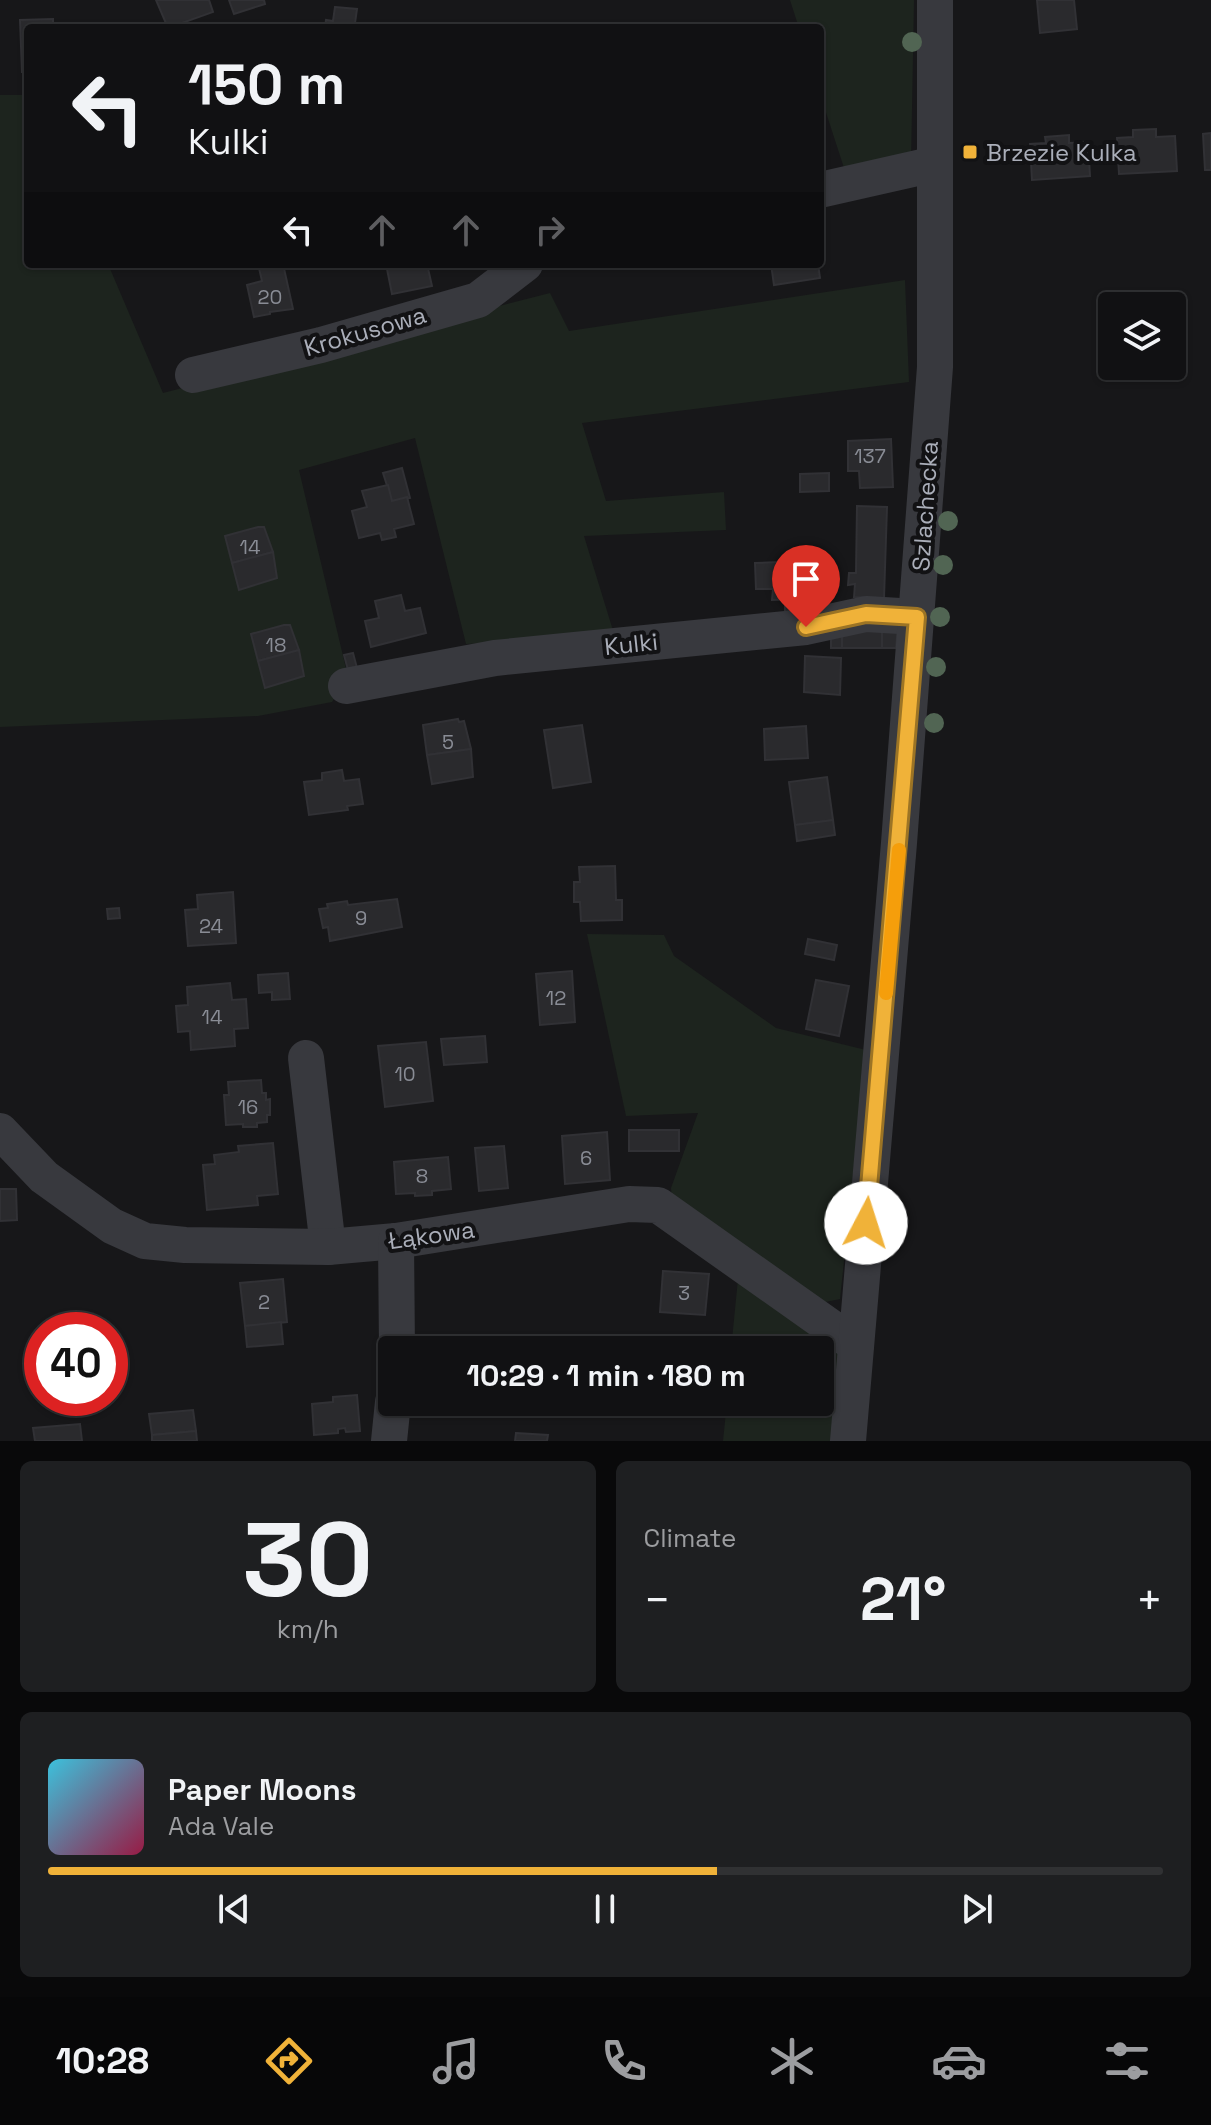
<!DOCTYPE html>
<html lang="en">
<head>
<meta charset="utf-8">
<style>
  :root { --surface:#111113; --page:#1e1f21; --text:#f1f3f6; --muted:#9c9da0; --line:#303133; --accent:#f0b239 }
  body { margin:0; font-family:"Space Grotesk",sans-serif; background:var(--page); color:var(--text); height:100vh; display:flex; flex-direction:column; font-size:30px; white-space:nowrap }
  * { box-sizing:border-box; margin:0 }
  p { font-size:26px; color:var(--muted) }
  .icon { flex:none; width:44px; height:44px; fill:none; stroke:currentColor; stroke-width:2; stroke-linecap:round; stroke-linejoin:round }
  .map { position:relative; height:1441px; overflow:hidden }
  .sheet { display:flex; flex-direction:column; gap:20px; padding:20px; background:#09090a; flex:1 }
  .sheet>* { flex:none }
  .banner { position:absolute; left:24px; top:24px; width:800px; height:244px; border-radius:8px; box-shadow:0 2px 6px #0004,0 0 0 2px var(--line); background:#111113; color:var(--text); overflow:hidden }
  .buttons { position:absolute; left:1098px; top:292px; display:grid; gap:16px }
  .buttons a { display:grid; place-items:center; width:88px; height:88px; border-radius:8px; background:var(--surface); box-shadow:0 2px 6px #0004,0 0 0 2px var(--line); font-size:40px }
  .speed { position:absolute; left:24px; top:1312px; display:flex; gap:16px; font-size:40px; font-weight:700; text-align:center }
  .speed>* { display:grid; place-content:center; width:104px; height:104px; border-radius:50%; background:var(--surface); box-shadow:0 2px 6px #0004,0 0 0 2px var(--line); line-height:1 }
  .speed .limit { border:12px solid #d22; background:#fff; color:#111 }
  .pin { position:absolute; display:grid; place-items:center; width:68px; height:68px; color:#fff; margin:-82px -34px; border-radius:50% 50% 50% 0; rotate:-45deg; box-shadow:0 0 8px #0007 }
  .pin .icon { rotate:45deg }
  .me { position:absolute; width:88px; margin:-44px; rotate:5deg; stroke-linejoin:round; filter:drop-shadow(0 0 6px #0008) }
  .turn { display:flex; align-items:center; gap:28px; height:168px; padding:0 32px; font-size:36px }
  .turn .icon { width:104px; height:104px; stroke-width:2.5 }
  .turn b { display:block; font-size:56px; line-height:68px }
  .lanes { display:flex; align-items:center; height:76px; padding:0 32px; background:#0003; justify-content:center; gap:40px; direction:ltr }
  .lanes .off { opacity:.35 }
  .big { font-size:60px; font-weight:700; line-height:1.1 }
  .sheet .card { flex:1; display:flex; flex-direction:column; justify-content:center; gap:12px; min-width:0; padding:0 28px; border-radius:12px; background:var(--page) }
  .sheet .dial { align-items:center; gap:0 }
  .dial b { font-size:104px; line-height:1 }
  .song { display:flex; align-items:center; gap:24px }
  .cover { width:96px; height:96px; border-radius:12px; background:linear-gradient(135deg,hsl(190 70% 55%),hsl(340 70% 35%)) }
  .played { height:8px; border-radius:4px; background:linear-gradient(90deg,var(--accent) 60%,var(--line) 60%) }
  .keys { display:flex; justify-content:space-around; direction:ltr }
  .heat { display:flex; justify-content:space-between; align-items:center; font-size:44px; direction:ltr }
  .sheet .tiles { flex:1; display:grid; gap:20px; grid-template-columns:1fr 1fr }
  .card:last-child { grid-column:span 2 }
  .trip { position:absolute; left:378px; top:1336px; width:456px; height:80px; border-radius:8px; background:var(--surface); box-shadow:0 2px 6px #0004,0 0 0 2px var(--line); font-weight:700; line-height:80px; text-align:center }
  .menu { display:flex; height:128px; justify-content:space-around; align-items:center; background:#070708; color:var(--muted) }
  .menu .icon { width:56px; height:56px }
  .menu .active { color:var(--accent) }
  .menu b { font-size:36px; color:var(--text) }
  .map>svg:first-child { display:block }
  .green { fill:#1d241e }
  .building { fill:#2a2a2d; stroke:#313135; stroke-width:2 }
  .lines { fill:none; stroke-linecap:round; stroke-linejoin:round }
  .minor { stroke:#38393e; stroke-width:36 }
  .tree { fill:#516553 }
  .route-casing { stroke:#9c7425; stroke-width:20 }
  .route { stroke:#f0b239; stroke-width:14 }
  .slow { stroke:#f59e0b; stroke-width:14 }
  .poi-dot { fill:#f0b239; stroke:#121214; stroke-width:3 }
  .labels { text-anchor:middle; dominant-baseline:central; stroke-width:8; stroke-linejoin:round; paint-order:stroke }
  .number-label { font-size:20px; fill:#898c95 }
  .poi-label { font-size:24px; fill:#aaaeb9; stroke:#121214; text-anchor:start }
  .street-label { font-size:24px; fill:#aaaeb9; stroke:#121214 }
</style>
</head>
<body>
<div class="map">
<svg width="1211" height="1441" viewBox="0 0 1211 1441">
  <rect width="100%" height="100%" fill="#171719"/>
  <g class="green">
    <polygon points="790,0 914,0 911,162 846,174 820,94 820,28 799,28"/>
    <polygon points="0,95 28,95 28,264 108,264 163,393 550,293 569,331 905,280 909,382 582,423 606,501 724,492 726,530 584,536 615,637 466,644 415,438 299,470 348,677 332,702 258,716 0,727"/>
    <polygon points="587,934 664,935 674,956 776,1028 866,1050 840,1299 816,1304 672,1199 671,1188 698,1113 626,1116"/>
    <polygon points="738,1279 839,1346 831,1441 723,1441 727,1402 820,1402 820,1350 731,1350"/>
  </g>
  <g class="building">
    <polygon points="156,0 209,0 213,12 168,28"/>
    <polygon points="229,0 264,0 265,4 234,14"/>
    <polygon points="1037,0 1074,0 1077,29 1040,33"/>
    <polygon points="335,7 357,9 355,23 367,24 367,28 325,28 326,20 333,21"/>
    <polygon points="53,19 53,28 28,28 28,72 22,72 20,20"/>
    <polygon points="1156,129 1156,137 1175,136 1177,171 1119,174 1117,138 1133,137 1133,130"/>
    <polygon points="1211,133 1211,170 1205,170 1203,134"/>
    <polygon points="1069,135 1069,143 1088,142 1090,176 1032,180 1030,144 1046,143 1045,137"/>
    <polygon points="283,264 293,309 270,312 270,314 254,317 247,285 262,281 259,268"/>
    <polygon points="412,264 427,264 432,286 392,294 387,269"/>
    <polygon points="771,264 818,264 820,278 774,285"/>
    <polygon points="891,439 893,487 860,488 859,471 848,471 848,441"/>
    <polygon points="402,468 410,498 392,501 383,473"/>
    <polygon points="829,473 829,491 800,492 800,474"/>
    <polygon points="388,485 392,501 407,497 414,524 394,529 396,537 382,540 380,533 359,538 352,511 367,507 362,491"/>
    <polygon points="857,506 887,507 884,598 854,597 855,584 848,585 849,573 856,573"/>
    <polygon points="258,527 264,527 273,552 232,563 225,536"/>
    <polygon points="273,552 277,578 239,590 232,563"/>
    <polygon points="804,561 804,570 813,570 814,584 806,584 806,599 772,600 773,589 756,589 755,563"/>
    <polygon points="401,595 405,611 420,608 426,633 371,647 365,621 379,618 375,601"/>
    <polygon points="813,601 814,617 785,618 785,602"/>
    <polygon points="284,625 290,625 299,650 258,661 251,634"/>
    <polygon points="842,625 882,626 882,648 842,648"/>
    <polygon points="842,625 842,648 831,648 831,626"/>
    <polygon points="882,625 898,626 896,648 882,648"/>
    <polygon points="299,650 304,676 265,688 258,661"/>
    <polygon points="353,653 357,668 348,670 344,655"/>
    <polygon points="805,656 841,658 840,695 804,692"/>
    <polygon points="458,719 459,722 464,721 471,749 427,755 423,725"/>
    <polygon points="582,725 591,782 553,788 544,730"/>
    <polygon points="806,726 808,758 765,760 764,729"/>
    <polygon points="471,749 473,777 432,784 427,755"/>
    <polygon points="342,770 344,781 359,779 363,804 347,806 348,810 309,815 304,782 322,780 322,773"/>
    <polygon points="827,777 833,820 795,825 789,782"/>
    <polygon points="833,820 835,835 797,841 795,825"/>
    <polygon points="615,866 616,900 622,900 622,920 581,921 580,902 574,902 574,882 580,882 579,867"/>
    <polygon points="233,892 236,943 188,946 185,910 198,909 197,895"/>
    <polygon points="397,899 402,927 330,941 328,927 323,928 319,909 328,908 327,904 347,901 348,905"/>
    <polygon points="119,908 120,918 108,919 107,909"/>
    <polygon points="808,939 837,945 834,960 805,954"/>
    <polygon points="572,971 575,1022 540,1025 536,974"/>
    <polygon points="288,973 290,999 272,1000 272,992 259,993 258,975"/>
    <polygon points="816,980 849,986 839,1036 806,1029"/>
    <polygon points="230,983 232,1000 246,999 248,1028 234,1029 235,1046 191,1050 190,1031 178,1032 176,1006 188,1005 187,987"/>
    <polygon points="485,1036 487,1062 444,1065 441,1039"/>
    <polygon points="426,1042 433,1101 385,1107 378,1046"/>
    <polygon points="261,1080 262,1093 266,1093 266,1100 270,1099 270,1115 267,1115 267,1122 257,1123 257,1127 243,1127 243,1124 226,1125 224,1095 229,1095 228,1082"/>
    <rect x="629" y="1130" width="50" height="21"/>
    <polygon points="607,1132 610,1180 565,1184 562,1136"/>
    <polygon points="273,1143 278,1194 257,1196 258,1205 207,1210 203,1165 215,1164 214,1155 239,1152 238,1146"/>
    <polygon points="504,1146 508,1188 479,1191 475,1148"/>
    <polygon points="448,1157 451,1189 432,1191 432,1195 415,1196 415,1193 396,1194 394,1162"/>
    <polygon points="0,1189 16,1189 17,1220 0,1221"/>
    <polygon points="663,1271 709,1274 705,1315 660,1312"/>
    <polygon points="283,1279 287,1322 245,1326 240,1283"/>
    <polygon points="281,1322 283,1344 247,1347 245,1326"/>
    <polygon points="464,1340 493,1341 492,1350 463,1350"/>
    <polygon points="357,1395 360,1431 346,1432 345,1428 338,1429 338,1433 314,1435 312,1404 333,1402 333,1397"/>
    <polygon points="690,1402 710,1402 709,1410 689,1409"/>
    <polygon points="193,1410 196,1431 152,1435 149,1414"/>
    <polygon points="80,1424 82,1441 35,1441 33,1428"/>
    <polygon points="196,1431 197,1441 152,1441 152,1435"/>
    <polygon points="516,1433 548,1435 547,1441 515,1441"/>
  </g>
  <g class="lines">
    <g class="minor">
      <polyline points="820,190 935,164"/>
      <polyline points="193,375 321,345 478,300 525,264"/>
      <polyline points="346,686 495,658 806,627 866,614 917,617"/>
      <polyline points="306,1058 328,1247"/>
      <polyline points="0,1131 44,1177 112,1226 145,1241 185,1245 328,1247 396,1241 629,1204 658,1205 856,1345"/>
      <polyline points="396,1241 397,1350"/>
      <polyline points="389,1441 393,1402"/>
      <polyline points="848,1441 899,843 935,367 935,0"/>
    </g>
  </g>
  <g class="tree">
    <circle cx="912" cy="42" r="10"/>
    <circle cx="948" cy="521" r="10"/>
    <circle cx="943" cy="565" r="10"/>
    <circle cx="940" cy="617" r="10"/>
    <circle cx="936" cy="667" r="10"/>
    <circle cx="934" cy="723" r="10"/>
  </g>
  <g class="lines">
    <defs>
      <polyline id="route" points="806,627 866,614 917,617 866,1223"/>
    </defs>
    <use href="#route" class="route-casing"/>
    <use href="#route" class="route"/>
    <polyline class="slow" points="886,993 899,850"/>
  </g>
  <rect class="poi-dot" x="962" y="144" width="16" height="16" rx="4"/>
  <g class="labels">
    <g class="number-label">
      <text x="270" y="297">20</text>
      <text x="870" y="456">137</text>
      <text x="250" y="547">14</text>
      <text x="276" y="645">18</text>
      <text x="448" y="742">5</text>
      <text x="361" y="918">9</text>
      <text x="211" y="926">24</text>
      <text x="556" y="998">12</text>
      <text x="212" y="1017">14</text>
      <text x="405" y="1074">10</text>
      <text x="248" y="1107">16</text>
      <text x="586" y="1158">6</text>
      <text x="422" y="1176">8</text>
      <text x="684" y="1293">3</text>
      <text x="264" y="1302">2</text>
    </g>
    <g class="poi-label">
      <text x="986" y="152">Brzezie Kulka</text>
    </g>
    <g class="street-label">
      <text transform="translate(365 331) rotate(-16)">Krokusowa</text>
      <text transform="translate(925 506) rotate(-86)">Szlachecka</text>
      <text transform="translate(631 644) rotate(-6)">Kulki</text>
      <text transform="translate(431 1235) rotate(-8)">Łąkowa</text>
    </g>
  </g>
</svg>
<div class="buttons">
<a><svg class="icon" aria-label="layers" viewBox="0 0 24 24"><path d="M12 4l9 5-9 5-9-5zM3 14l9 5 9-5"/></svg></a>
</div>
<div class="speed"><div class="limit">40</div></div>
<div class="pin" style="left:806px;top:627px;background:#d93025"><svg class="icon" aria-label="arrive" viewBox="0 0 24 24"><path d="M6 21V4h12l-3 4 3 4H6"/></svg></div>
<svg class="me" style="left:866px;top:1223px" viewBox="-20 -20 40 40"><circle r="19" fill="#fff"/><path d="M0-13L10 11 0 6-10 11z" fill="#f0b239"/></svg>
<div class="trip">10:29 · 1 min · 180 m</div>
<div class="banner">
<div class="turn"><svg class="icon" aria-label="left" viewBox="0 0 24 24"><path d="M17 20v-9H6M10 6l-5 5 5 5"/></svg><div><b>150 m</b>Kulki</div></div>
<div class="lanes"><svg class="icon" aria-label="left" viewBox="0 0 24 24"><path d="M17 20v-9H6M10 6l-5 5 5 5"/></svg><svg class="icon off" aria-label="ahead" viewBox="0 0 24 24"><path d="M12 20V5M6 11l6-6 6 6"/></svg><svg class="icon off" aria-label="ahead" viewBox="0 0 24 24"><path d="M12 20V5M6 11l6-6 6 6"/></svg><svg class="icon off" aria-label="right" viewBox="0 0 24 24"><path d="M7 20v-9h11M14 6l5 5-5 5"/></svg></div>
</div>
</div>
<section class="sheet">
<div class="tiles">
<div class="card dial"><b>30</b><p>km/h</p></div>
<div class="card"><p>Climate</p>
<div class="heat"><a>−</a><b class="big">21°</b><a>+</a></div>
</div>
<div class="card">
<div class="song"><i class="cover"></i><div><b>Paper Moons</b><p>Ada Vale</p></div></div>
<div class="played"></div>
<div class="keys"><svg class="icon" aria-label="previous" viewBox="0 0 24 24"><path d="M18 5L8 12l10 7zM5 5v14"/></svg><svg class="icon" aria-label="pause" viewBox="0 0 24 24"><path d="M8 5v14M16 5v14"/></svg><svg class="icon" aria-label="next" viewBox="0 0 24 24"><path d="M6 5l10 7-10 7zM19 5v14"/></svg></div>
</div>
</div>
</section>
<nav class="menu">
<b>10:28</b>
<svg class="icon active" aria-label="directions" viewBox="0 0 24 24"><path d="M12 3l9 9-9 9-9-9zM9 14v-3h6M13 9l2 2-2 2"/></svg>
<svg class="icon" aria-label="music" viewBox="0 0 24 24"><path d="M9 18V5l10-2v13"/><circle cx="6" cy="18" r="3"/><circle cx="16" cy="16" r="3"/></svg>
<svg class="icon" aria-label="phone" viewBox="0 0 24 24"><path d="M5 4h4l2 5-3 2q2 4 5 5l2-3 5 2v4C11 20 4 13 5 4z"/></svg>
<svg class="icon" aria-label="climate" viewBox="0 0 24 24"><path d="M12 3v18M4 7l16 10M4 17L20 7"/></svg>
<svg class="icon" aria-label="car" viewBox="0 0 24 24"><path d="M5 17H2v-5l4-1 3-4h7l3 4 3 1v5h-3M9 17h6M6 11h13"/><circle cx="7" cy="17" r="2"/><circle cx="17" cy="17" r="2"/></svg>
<svg class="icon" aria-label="filters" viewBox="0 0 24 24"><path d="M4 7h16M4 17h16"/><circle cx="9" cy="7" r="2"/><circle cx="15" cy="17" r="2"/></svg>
</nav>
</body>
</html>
